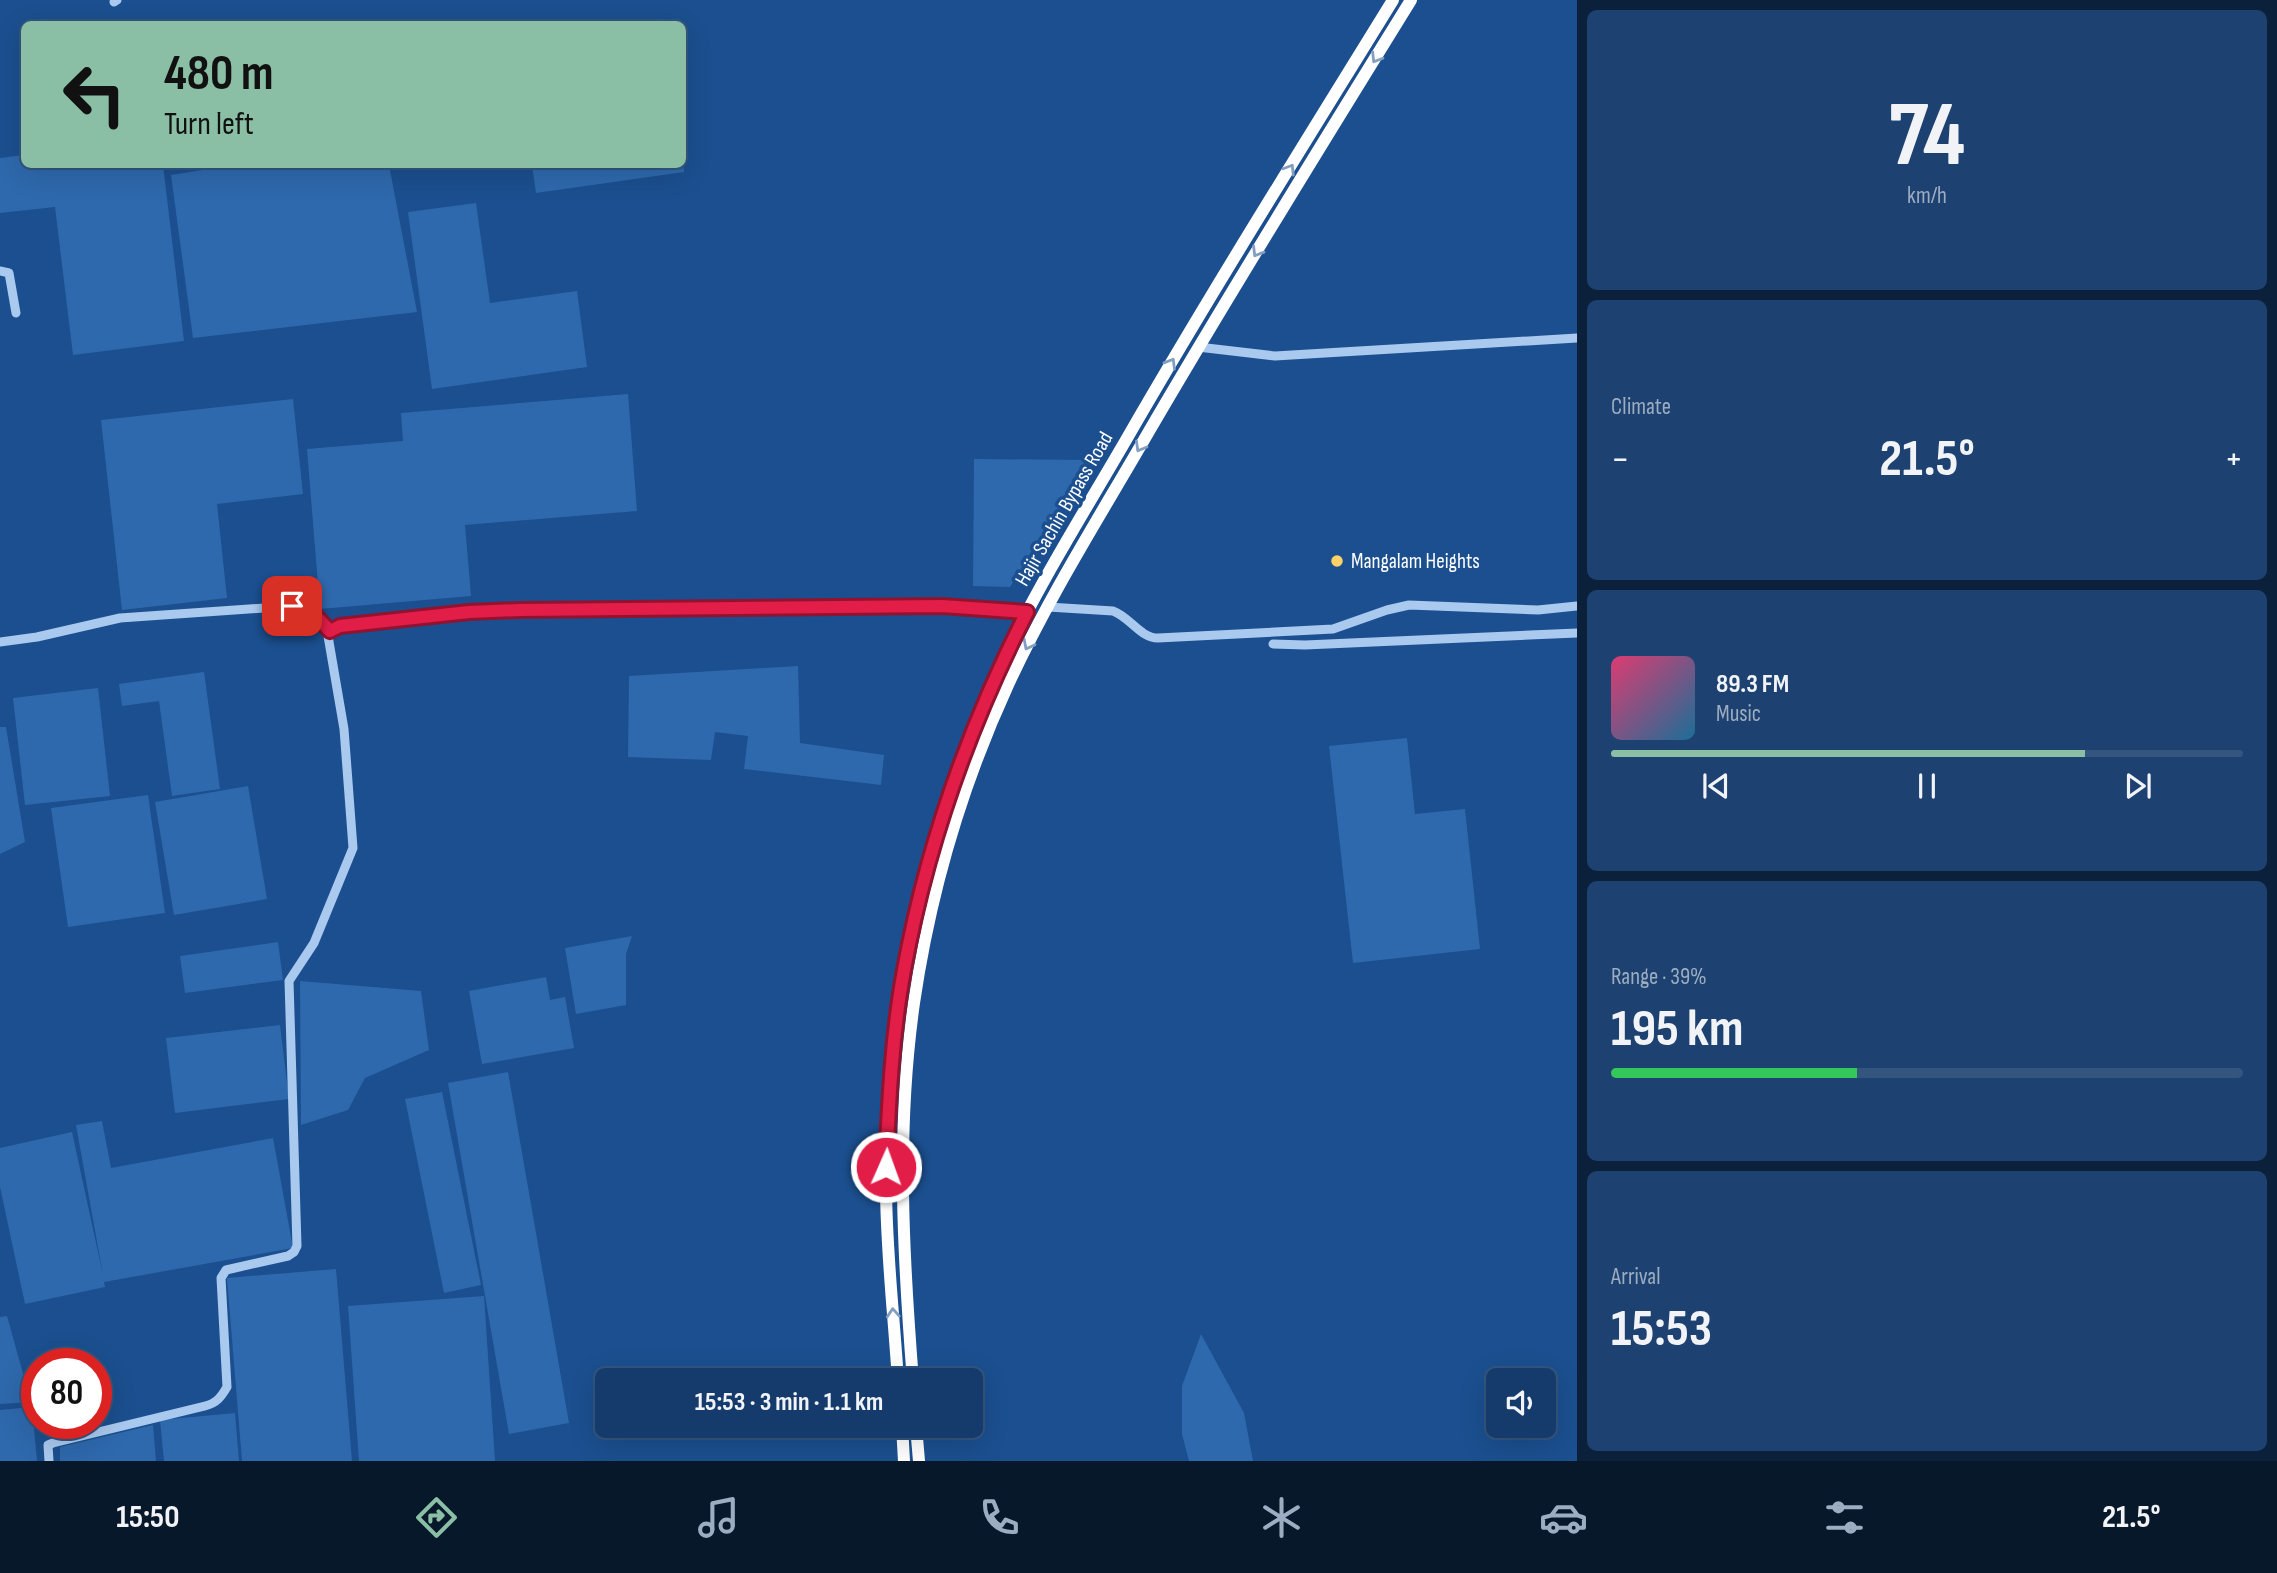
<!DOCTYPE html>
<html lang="en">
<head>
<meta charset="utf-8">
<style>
  :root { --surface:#143b6b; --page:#1d4271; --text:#f1f3f6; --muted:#9dadc1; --line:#33557e; --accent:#8abfa5 }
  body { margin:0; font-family:"Sofia Sans Condensed",sans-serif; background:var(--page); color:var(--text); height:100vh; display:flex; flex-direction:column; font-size:26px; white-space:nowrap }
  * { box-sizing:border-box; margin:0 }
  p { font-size:23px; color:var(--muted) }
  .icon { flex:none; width:38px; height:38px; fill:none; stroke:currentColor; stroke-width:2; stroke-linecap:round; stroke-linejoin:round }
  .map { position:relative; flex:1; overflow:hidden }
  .drawer { display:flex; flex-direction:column; gap:10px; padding:10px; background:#0b203b; width:700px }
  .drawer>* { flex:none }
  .guide { position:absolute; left:21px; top:21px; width:665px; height:147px; border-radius:10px; box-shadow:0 7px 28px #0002,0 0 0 2px var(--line); background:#8abfa5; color:#111; overflow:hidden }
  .tools { position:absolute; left:1486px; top:1368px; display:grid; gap:14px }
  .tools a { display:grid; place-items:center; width:70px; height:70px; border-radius:10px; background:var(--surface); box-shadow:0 7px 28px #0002,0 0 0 2px var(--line); font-size:35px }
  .speed { position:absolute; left:21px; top:1348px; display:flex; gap:14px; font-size:35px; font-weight:700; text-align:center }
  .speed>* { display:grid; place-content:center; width:91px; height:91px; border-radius:50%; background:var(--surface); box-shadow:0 7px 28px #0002,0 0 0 2px var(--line); line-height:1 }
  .speed .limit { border:10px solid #d22; background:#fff; color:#111 }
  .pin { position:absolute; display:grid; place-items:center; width:60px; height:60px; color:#fff; margin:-30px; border-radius:14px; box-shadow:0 4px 10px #0006 }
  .me { position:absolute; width:77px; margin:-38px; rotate:2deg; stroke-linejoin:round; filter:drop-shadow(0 0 5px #0008) }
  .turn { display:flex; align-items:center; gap:24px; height:147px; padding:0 28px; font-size:32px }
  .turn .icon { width:91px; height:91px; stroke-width:2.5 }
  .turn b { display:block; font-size:49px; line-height:60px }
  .big { font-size:52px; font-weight:700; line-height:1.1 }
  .drawer .tile { flex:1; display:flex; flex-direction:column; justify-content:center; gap:10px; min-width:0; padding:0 24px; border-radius:10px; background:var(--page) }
  .drawer .dial { align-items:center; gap:0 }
  .dial b { font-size:91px; line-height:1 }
  .song { display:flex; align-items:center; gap:21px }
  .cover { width:84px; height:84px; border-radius:10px; background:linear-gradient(135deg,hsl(340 70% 55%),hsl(200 70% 35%)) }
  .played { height:7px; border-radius:4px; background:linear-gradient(90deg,var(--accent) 75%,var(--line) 75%) }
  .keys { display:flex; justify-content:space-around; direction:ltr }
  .heat { display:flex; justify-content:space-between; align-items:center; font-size:38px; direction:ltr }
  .charge { height:10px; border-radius:5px; background:linear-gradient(90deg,#34c759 39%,var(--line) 0) }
  .trip { position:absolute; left:595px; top:1368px; width:388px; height:70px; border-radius:10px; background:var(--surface); box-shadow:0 7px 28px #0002,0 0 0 2px var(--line); font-weight:700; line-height:70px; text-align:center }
  .tab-bar { display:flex; height:112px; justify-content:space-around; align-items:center; background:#08182b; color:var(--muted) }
  .tab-bar .icon { width:49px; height:49px }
  .tab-bar .selected { color:var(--accent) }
  .tab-bar b { font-size:32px; color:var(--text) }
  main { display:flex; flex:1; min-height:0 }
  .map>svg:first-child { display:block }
  .green { fill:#2e69ad }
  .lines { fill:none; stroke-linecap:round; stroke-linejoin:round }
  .minor { stroke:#a9c9ee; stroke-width:9 }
  .highway { stroke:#fff; stroke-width:12 }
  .oneway { stroke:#829ec1 }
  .route-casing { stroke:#92132f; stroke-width:18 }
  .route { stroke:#e11d48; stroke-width:12 }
  .poi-dot { fill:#ffd166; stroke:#1b4f8f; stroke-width:2.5 }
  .labels { text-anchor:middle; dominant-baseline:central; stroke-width:7; stroke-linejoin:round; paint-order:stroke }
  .street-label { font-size:21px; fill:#fff; stroke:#1b4f8f }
  .poi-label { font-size:21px; fill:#fff; stroke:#1b4f8f; text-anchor:start }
</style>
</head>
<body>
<main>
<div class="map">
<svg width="1577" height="1461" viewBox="0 0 1577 1461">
  <rect width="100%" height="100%" fill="#1b4f8f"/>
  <g class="green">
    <polygon points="24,155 24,164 163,165 184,341 73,355 55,207 0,213 0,158"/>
    <polygon points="683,162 684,172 536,193 532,165 682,164"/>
    <polygon points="234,165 389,165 417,312 193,338 171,175"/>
    <polygon points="476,203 490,303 577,291 587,367 432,389 408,212"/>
    <polygon points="628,394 637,511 465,525 471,596 320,609 307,449 403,441 401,413"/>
    <polygon points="293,399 303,494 217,504 227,598 122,610 101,420"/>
    <polygon points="974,459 1089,460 1010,587 973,586"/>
    <polygon points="798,666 800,743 884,755 881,785 744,769 748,736 715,732 711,760 628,757 629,676"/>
    <polygon points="204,672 220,789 172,796 159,701 122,706 119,684"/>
    <polygon points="98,688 110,796 25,805 13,698"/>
    <polygon points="0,727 6,727 25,842 0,854"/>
    <polygon points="1407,738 1415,814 1465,809 1480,949 1353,963 1329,746"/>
    <polygon points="248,786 267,899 174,915 155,802"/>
    <polygon points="148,795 165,913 68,927 51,808"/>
    <polygon points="632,936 626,954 626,1005 576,1014 565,948"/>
    <polygon points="278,942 283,980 185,993 180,956"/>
    <polygon points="546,977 550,1000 565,997 574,1048 482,1064 469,991"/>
    <polygon points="300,981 421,991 429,1050 365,1078 348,1110 301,1125"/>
    <polygon points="280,1025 289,1099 175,1113 166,1038"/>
    <polygon points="508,1072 569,1423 509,1434 448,1083"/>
    <polygon points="442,1092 481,1285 444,1293 405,1099"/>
    <polygon points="102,1121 111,1168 273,1138 293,1248 104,1282 105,1287 25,1304 0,1187 0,1148 72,1132 103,1275 76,1125"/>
    <polygon points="336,1269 352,1461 242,1461 227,1278"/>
    <polygon points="484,1296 495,1461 359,1461 348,1306"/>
    <polygon points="7,1316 31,1402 0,1404 0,1317"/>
    <polygon points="1201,1334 1244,1413 1253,1461 1189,1461 1182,1434 1182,1386"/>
    <polygon points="32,1407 37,1461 0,1461 0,1410"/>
    <polygon points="235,1413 239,1461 164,1461 160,1420"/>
    <polygon points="153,1425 156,1461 60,1461 60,1447"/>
  </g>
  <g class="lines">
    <g class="minor">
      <polyline points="114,2 117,0"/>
      <polyline points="0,271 9,273 16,313"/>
      <polyline points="1198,347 1275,356 1577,338"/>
      <path d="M1048,607L1113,611C1130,617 1140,638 1158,638L1333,629L1387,610L1409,605L1538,610L1577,606"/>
      <polyline points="0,642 37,637 120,618 292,606 308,608 330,631"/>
      <polyline points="1273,644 1305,645 1577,633"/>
      <path d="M49,1461L48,1445L53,1443L205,1406C217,1403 221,1397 227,1387L221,1278L226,1270L288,1256L294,1252L297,1246L289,981L314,943L353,848L344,729L328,636L330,631L340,626L469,612L519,610L942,606L1027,612"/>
    </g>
    <g class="highway">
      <path d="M898,1381C894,1316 886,1250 886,1185C886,1114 892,1043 903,974C921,867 955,761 1001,664C1037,587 1083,514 1126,440C1212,291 1303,146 1393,0"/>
      <path d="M913,1381C903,1254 896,1130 914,1003C930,894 962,785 1008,685C1048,598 1100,516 1148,433C1233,287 1322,144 1411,0"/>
      <polyline points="902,1426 904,1461"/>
      <polyline points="916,1426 919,1461"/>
    </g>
  </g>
  <defs><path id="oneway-chevron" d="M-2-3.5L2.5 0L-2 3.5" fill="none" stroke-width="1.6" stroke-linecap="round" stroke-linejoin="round" transform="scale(1.75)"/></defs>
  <g class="oneway">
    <use href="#oneway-chevron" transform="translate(1376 58) rotate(122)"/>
    <use href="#oneway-chevron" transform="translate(1290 169) rotate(-58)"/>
    <use href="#oneway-chevron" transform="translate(1257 252) rotate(121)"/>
    <use href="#oneway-chevron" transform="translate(1171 363) rotate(-59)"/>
    <use href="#oneway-chevron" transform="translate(1140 447) rotate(120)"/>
    <use href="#oneway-chevron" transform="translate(1028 645) rotate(117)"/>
    <use href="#oneway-chevron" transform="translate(893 1313) rotate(-94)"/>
  </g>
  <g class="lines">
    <defs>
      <path id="route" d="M292,606L308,608L330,631L340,626L469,612L519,610L942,606L1027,612C969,726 927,844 904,970C892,1034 889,1101 886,1167"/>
    </defs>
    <use href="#route" class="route-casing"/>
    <use href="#route" class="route"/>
  </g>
  <circle class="poi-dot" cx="1337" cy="561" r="7"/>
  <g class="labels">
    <g class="street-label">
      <text transform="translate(1064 509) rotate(-60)">Hajir Sachin Bypass Road</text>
    </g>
    <g class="poi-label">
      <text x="1351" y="561">Mangalam Heights</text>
    </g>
  </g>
</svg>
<div class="tools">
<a><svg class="icon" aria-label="sound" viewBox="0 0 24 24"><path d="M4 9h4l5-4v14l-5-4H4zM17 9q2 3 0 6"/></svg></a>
</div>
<div class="speed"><div class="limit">80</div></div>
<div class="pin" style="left:292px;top:606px;background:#d93025"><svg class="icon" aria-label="arrive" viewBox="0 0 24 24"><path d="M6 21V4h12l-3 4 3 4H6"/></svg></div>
<svg class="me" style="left:886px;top:1167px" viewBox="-20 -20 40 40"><circle r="17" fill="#e11d48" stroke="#fff" stroke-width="3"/><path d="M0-11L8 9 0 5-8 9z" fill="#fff"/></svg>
<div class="trip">15:53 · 3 min · 1.1 km</div>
<div class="guide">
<div class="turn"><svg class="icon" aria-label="left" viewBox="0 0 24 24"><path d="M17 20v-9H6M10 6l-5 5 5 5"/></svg><div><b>480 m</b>Turn left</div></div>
</div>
</div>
<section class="drawer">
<div class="tile dial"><b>74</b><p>km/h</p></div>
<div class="tile"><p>Climate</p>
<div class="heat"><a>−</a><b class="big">21.5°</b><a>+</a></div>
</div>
<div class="tile">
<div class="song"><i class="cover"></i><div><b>89.3 FM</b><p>Music</p></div></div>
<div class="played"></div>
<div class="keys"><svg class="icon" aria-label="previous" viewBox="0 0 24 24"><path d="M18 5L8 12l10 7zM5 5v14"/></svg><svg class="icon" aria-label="pause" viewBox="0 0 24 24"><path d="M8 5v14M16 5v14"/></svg><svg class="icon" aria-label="next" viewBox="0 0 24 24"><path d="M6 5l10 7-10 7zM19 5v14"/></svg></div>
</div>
<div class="tile"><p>Range · 39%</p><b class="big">195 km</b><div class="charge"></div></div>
<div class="tile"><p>Arrival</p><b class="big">15:53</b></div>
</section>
</main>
<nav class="tab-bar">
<b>15:50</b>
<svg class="icon selected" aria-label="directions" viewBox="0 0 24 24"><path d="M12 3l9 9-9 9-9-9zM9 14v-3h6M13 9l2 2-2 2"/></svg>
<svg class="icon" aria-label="music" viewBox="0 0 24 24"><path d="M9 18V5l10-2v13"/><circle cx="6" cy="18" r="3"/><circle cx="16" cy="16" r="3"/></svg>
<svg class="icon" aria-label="phone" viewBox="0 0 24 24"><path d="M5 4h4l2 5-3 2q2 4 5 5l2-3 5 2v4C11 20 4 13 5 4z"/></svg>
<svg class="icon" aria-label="climate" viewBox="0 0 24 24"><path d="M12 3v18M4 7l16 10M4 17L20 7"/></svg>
<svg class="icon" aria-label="car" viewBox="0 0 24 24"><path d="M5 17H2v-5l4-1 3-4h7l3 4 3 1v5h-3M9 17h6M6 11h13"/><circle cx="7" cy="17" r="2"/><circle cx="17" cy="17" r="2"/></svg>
<svg class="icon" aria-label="filters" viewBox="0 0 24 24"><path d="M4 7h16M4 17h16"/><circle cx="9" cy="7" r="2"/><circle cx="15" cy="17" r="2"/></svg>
<b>21.5°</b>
</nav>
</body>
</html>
